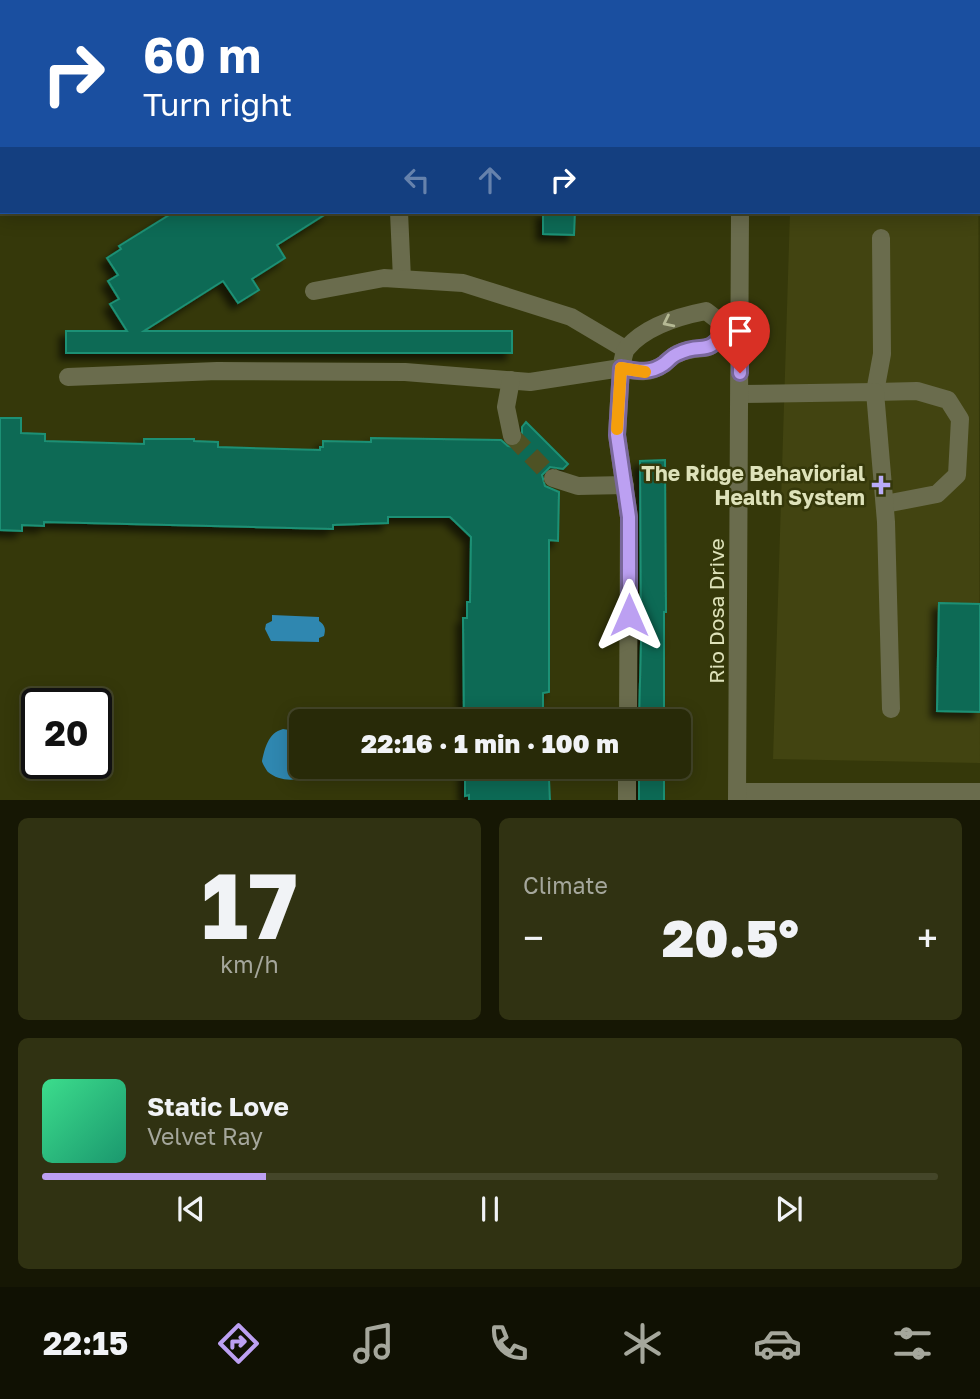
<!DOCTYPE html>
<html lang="en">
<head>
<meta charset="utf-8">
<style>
  :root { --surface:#282a08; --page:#303212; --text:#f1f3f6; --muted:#a5a79c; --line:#444629; --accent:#bca0f2 }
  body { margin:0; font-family:"Golos Text",sans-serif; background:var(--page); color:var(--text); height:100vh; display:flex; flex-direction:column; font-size:26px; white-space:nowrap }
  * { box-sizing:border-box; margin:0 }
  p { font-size:23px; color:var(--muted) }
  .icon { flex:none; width:38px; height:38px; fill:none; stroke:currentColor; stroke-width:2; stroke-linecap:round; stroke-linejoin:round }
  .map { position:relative; height:800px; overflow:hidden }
  .panel { display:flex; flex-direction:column; gap:18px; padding:18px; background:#161704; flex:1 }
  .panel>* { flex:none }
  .guide { position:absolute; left:0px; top:0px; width:980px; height:214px; box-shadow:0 4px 18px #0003,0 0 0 2px var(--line); background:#1a4fa0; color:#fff; overflow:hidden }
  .speed { position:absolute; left:21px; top:688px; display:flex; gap:14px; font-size:35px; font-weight:700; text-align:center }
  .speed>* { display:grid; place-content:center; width:91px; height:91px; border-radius:50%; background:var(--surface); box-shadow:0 4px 18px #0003,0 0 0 2px var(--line); line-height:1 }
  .speed .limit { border:4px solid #111; border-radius:10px; background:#fff; color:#111 }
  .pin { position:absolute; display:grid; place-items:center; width:60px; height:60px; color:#fff; margin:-72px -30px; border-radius:50% 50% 50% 0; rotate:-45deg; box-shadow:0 0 7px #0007 }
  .pin .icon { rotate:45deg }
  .me { position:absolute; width:77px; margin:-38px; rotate:0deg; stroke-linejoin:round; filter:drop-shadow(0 0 5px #0008) }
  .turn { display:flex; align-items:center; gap:24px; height:147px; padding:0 28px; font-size:32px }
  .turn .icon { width:91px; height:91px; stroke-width:2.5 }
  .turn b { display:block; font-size:49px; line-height:60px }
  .lanes { display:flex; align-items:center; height:66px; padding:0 28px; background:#0003; justify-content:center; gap:35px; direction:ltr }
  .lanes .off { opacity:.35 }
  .big { font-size:52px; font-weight:800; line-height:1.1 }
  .panel .card { flex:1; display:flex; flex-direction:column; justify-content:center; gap:10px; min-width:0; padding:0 24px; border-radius:10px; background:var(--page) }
  .panel .dial { align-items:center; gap:0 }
  .dial b { font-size:91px; line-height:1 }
  .song { display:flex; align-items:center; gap:21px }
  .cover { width:84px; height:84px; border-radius:10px; background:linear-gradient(135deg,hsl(150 70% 55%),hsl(160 70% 35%)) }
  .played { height:7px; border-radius:4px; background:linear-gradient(90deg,var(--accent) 25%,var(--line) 25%) }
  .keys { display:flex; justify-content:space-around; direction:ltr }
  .heat { display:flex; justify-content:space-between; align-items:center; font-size:38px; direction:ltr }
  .panel .tiles { flex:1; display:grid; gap:18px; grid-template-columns:1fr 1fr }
  .card:last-child { grid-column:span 2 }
  .trip { position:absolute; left:289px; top:709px; width:402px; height:70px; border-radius:10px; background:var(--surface); box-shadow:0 4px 18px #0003,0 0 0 2px var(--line); font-weight:800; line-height:70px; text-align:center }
  .tabs { display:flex; height:112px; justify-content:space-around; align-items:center; background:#101103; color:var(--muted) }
  .tabs .icon { width:49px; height:49px }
  .tabs .active { color:var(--accent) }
  .tabs b { font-size:32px; color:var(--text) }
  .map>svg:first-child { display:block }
  .built { fill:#424411 }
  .water { fill:#2f87b0 }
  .building { fill:#116a55; stroke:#1c9075; stroke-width:2; filter:url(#shadow) }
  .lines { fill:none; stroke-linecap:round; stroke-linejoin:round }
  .minor-tunnel { stroke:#4e5224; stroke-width:18; stroke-dasharray:18 9; stroke-linecap:butt }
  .minor { stroke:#6a6c4d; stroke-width:18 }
  .major { stroke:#9ea262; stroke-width:18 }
  .oneway { stroke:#b5b994 }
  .route-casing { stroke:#7a689d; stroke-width:18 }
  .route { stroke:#bca0f2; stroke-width:12 }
  .slow { stroke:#f59e0b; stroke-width:12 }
  .poi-dot { fill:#b9abf7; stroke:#35380a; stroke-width:2.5 }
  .labels { text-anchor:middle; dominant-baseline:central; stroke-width:5; stroke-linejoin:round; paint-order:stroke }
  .poi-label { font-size:21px; font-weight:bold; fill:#dee2ba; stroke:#35380a; text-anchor:end }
  .street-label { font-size:21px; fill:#dee2ba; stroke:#35380a }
</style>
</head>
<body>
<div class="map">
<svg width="980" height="801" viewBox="0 0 980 801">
  <defs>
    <filter id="shadow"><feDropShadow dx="-6" dy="6" stdDeviation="3.5" flood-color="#0009"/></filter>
  </defs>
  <rect width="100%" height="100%" fill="#35380a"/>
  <polygon class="built" points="978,75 980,763 773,759 790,212 978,212"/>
  <g class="water">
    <path d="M272,615L319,617V621C325,625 326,629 324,636L319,638V642L271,641L265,629L266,624L272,621Z"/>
    <path d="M283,729L301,732V766L313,767C306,783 281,783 268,772C267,771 262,763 262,761C265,748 268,733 283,729Z"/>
  </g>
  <g class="building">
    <polygon points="174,212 329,212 277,245 285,258 252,279 259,290 238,303 223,281 144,331 512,331 512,353 66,353 66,331 127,331 110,304 119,299 108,281 118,275 107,258 121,249 119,246"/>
    <polygon points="543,212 575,212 574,235 543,234"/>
    <polygon points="0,418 21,418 21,433 45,434 45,441 144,444 144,439 194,439 194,441 218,442 218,447 320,450 320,447 323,447 323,441 371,442 371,438 501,440 508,446 514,447 522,440 522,427 526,422 568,464 563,469 550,467 542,475 545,486 559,492 558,541 549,540 549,692 543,693 543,721 464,721 463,618 467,618 467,602 470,602 471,537 450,517 388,517 388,523 333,525 333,529 44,522 44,526 22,525 22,531 0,530"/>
    <polygon points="665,460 666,612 664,612 664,721 639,721 641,643 640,461"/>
    <polygon points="939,603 980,604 980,712 937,711"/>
    <polygon points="465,766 543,766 543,779 549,779 550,801 469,801 469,795 465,796"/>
    <rect x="639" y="766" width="25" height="35"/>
  </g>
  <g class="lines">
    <polyline class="minor-tunnel" points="512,436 553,478"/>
    <g class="minor">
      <polyline points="741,0 741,2"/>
      <polyline points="399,212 402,279"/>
      <polyline points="881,238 882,354 875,392 917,391 948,400 960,419 957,475 937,494 885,504"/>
      <polyline points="314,291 384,278 463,283 571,317 625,349"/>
      <path d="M728,328C704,360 705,341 677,354C672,356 668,361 664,364C650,374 637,372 621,368C623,362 623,353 627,348C646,326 680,316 706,311L728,328L740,329"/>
      <polyline points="68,377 217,371 405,372 530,382 621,368 617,435 629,517 628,721"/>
      <polyline points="511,380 506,407 512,436"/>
      <polyline points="740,394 875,392 886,522 891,709"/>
      <polyline points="553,478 578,486 625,485"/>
      <polyline points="738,792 980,792"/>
      <polyline points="627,801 627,766"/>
      <polyline points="737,801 740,212"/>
    </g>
    <g class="major">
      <polyline points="382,0 414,2"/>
      <polyline points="978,28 980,28"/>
    </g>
  </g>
  <defs><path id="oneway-chevron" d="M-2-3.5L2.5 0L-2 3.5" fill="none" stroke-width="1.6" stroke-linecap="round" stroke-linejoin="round" transform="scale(1.75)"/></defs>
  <use class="oneway" href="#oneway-chevron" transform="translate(668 322) rotate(154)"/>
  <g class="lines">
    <defs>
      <path id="route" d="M629,615V517L617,435L621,368C637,371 650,374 664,364C668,361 672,356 677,354C705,340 704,360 728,328L740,329V373"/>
    </defs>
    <use href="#route" class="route-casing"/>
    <use href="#route" class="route"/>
    <polyline class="slow" points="617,429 621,368 645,372"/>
  </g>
  <path class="poi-dot" d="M877.5 474.5h7v7h7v7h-7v7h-7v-7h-7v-7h7z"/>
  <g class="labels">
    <g class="poi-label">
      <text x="865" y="473">The Ridge Behaviorial<tspan x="865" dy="24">Health System</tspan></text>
    </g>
    <g class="street-label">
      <text transform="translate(716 611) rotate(-90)">Rio Dosa Drive</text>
    </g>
  </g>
</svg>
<div class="speed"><div class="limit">20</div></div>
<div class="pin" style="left:740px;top:373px;background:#d93025"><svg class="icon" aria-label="arrive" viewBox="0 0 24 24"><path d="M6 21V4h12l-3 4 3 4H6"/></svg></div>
<svg class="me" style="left:629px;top:615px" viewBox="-20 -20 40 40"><path d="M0-17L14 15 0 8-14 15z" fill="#bca0f2" stroke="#fff" stroke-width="4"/></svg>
<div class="trip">22:16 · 1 min · 100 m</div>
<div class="guide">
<div class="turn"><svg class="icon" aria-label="right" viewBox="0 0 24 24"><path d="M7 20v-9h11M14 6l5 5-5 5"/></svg><div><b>60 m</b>Turn right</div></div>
<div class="lanes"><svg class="icon off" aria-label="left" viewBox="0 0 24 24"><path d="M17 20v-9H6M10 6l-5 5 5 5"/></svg><svg class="icon off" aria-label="ahead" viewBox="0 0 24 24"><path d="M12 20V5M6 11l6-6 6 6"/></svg><svg class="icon" aria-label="right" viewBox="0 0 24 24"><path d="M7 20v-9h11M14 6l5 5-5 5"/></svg></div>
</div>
</div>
<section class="panel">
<div class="tiles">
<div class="card dial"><b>17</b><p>km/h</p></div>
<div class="card"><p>Climate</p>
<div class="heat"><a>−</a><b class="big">20.5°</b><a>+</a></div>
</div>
<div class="card">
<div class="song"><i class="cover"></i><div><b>Static Love</b><p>Velvet Ray</p></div></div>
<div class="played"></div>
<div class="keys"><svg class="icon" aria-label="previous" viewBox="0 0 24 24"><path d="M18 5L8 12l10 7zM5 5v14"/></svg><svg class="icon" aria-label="pause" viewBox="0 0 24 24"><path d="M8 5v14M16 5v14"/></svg><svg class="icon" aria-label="next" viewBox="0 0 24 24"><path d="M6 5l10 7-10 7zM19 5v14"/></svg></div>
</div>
</div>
</section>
<nav class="tabs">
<b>22:15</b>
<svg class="icon active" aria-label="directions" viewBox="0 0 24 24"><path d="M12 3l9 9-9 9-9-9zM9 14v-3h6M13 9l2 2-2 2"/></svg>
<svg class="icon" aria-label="music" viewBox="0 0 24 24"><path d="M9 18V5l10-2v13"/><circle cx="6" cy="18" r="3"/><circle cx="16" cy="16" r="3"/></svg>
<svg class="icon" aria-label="phone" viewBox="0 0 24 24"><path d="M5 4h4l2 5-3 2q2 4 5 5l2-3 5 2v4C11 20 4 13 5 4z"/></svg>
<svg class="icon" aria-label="climate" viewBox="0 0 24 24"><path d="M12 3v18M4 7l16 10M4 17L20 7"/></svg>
<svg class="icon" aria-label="car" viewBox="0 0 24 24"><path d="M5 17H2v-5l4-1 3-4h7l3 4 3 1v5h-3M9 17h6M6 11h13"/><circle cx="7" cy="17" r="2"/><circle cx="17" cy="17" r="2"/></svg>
<svg class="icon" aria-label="filters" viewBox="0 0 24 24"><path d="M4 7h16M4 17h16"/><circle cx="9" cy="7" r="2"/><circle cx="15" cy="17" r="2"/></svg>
</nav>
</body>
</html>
